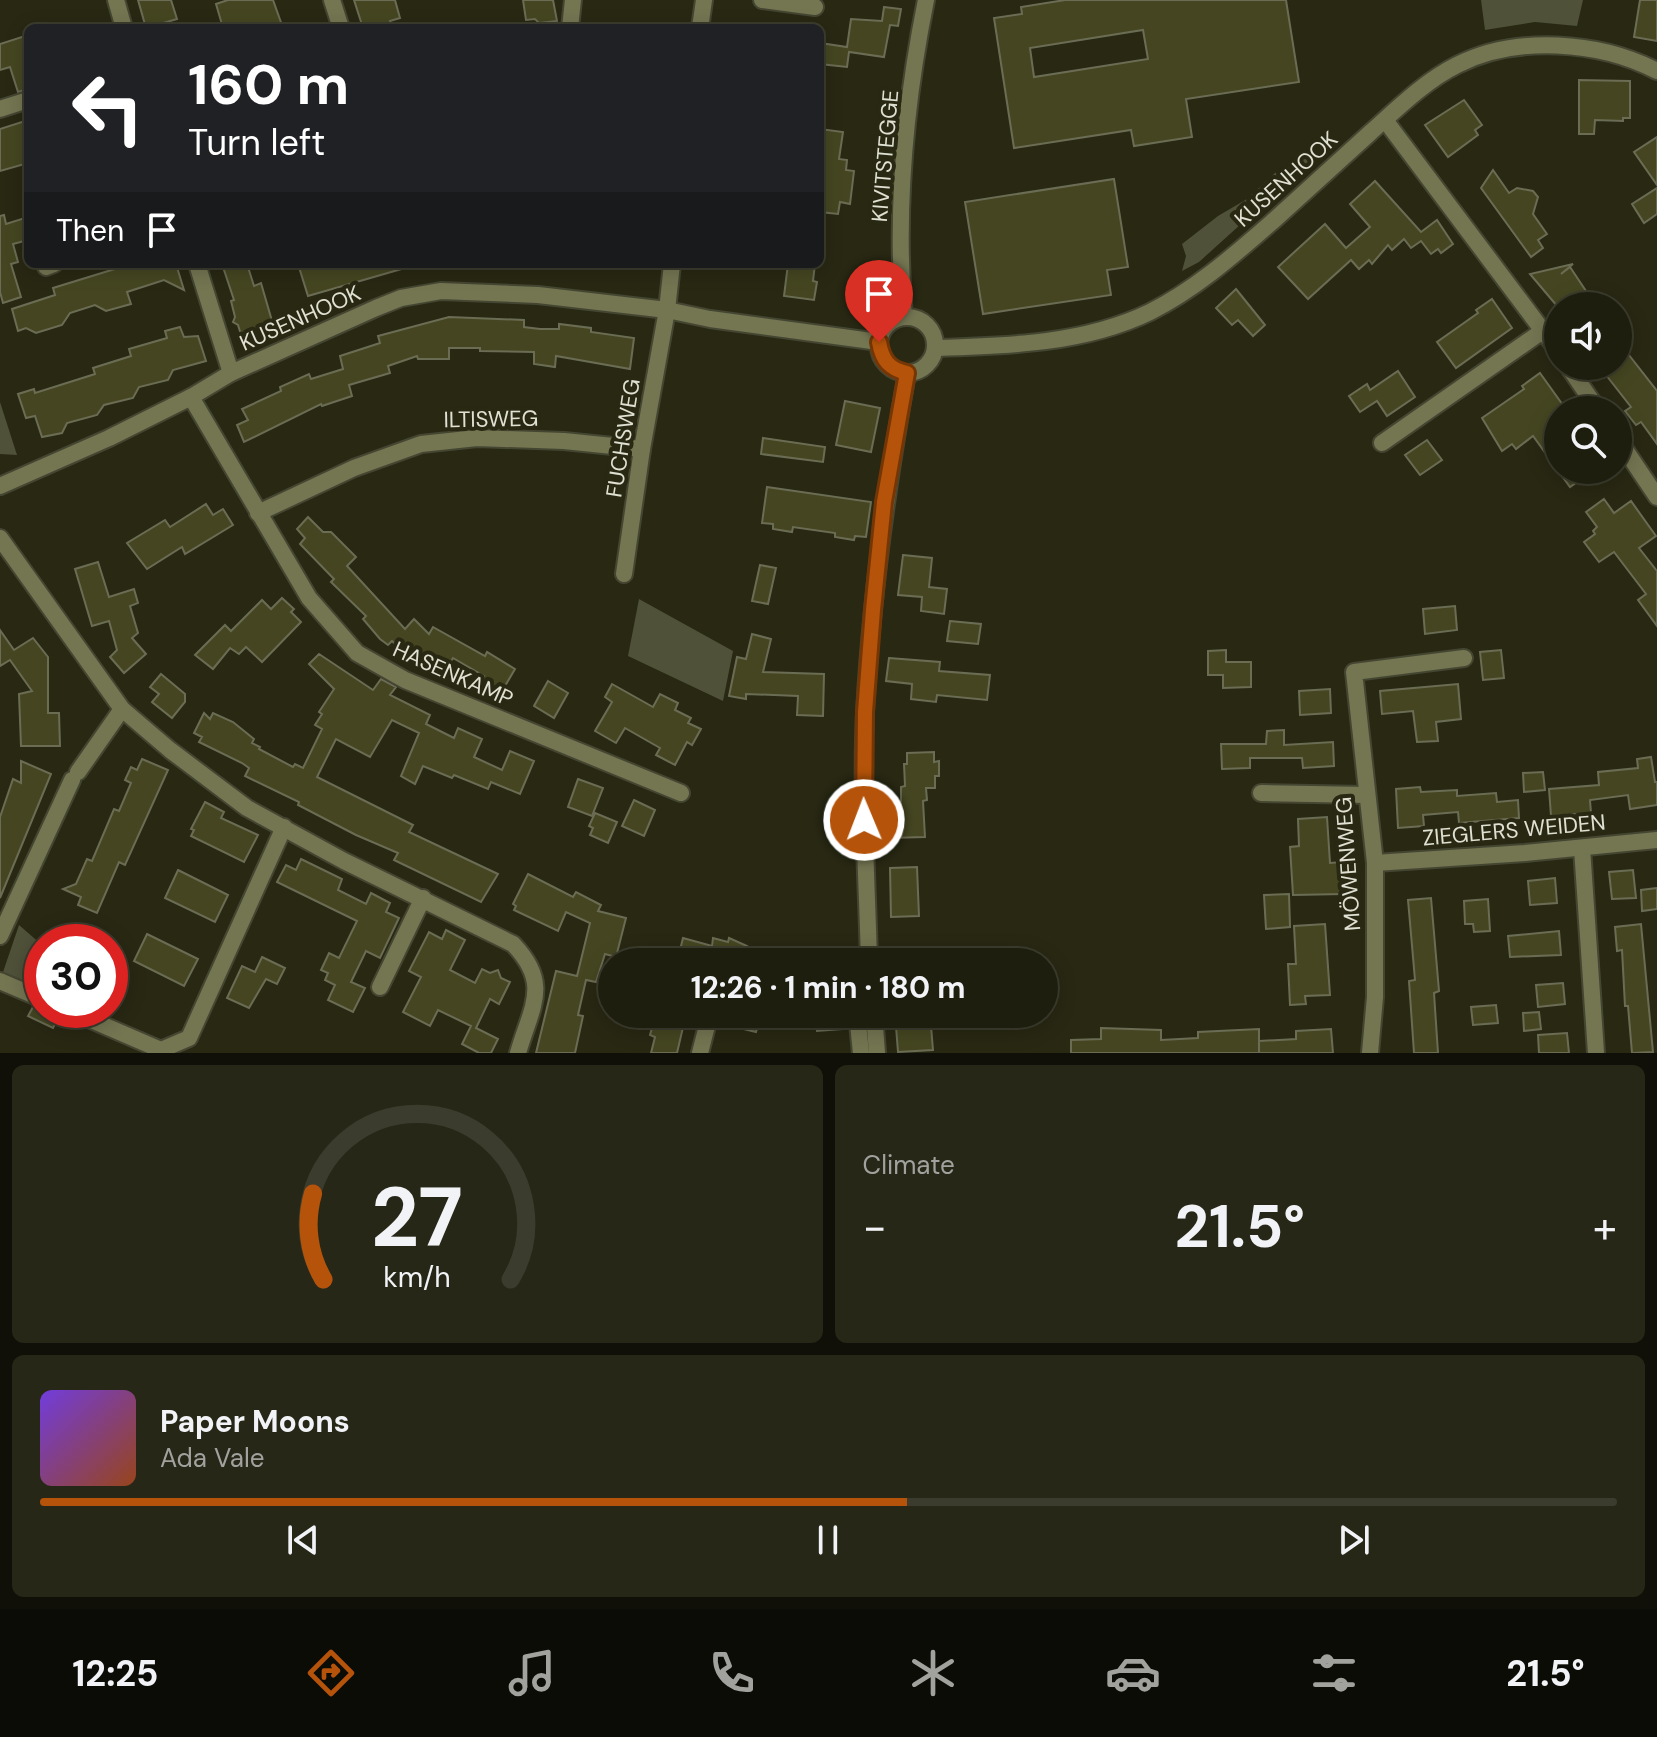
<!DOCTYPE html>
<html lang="en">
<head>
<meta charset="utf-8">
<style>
  :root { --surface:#1e1e0e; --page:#262717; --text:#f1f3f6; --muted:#a1a29e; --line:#3c3c2e; --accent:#b45309 }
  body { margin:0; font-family:"DM Sans",sans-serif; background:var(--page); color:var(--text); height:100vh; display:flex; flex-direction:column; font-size:30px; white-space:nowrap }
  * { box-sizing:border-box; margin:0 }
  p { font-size:26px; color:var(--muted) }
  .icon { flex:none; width:44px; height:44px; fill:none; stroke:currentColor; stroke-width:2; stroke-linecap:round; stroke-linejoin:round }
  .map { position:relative; height:1053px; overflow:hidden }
  .drawer { display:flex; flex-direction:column; gap:12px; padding:12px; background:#101008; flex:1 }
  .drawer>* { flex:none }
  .top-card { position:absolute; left:24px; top:24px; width:800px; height:244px; border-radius:12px; box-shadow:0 4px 20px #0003,0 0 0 2px var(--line); background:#202124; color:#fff; overflow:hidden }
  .tools { position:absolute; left:1544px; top:292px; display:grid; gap:16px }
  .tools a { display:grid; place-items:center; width:88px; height:88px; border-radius:50%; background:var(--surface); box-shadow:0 4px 20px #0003,0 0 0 2px var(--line); font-size:40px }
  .speed { position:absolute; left:24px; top:924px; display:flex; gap:16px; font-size:40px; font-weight:700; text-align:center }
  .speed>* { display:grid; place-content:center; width:104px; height:104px; border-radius:50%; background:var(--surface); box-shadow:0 4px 20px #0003,0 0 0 2px var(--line); line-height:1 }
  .speed .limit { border:12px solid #d22; background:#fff; color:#111 }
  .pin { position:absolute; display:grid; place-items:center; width:68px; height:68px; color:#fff; margin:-82px -34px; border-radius:50% 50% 50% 0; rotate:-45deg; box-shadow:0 0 8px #0007 }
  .pin .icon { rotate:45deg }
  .me { position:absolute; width:88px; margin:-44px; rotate:359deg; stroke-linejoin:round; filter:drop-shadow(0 0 6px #0008) }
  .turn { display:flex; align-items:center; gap:28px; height:168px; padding:0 32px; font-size:36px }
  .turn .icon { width:104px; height:104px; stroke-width:2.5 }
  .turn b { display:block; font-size:56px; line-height:68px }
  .then { display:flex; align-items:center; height:76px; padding:0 32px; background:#0003; gap:16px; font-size:30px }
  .big { font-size:60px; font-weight:700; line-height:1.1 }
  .drawer .card { flex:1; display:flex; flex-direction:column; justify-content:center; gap:12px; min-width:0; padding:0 28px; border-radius:12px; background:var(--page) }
  .drawer .dial { align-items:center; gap:0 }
  .dial svg { height:208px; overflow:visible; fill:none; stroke:var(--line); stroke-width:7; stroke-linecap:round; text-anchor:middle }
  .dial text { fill:var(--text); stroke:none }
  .song { display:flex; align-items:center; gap:24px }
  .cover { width:96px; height:96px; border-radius:12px; background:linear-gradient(135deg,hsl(260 70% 55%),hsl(20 70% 35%)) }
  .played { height:8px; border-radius:4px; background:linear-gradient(90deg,var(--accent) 55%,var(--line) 55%) }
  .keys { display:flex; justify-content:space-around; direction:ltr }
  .heat { display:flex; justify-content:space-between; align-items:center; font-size:44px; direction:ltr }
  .drawer .tiles { flex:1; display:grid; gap:12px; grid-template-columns:1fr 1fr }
  .card:last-child { grid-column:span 2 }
  .trip { position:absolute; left:598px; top:948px; width:460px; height:80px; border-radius:40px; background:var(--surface); box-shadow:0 4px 20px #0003,0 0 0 2px var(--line); font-weight:700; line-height:80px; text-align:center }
  .tabs { display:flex; height:128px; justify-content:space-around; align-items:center; background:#0c0c06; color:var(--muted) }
  .tabs .icon { width:56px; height:56px }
  .tabs .on { color:var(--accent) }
  .tabs b { font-size:36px; color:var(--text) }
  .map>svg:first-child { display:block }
  .green { fill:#4f5139 }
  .building { fill:#454621; stroke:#6b6c54; stroke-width:2; fill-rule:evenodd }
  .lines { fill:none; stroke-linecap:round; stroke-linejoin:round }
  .street-casing { stroke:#454632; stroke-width:20 }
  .street { stroke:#747652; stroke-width:16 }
  .route-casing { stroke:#753606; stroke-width:20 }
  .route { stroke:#b45309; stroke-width:14 }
  .labels { text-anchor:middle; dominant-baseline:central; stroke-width:8; stroke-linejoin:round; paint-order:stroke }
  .street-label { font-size:22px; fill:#e0e1d3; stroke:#282813 }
</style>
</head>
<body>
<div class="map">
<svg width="1657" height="1053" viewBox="0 0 1657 1053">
  <rect width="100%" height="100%" fill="#282813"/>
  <g class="green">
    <polygon points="1481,0 1583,0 1577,26 1535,22 1485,30"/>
    <polygon points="1304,157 1313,159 1199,262 1182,271 1186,256 1182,244 1218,216 1247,199 1275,173"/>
    <polygon points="0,402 17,455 0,454"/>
    <polygon points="639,599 733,651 723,701 628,656"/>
    <polygon points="19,925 42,945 42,999 0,981"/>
  </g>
  <g class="building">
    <polygon points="138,0 171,0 177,19 146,28"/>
    <polygon points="228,0 273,0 283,28 223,28 216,4"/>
    <polygon points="354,0 395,0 400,18 390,21 392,28 363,28"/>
    <polygon points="523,0 553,0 557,21 539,23 535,19 526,20"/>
    <path d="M1065,0H1286L1299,82L1186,99L1192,137L1134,146L1131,130L1014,148L994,18L1022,14L1021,7ZM1143,30L1148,59L1034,77L1030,48Z"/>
    <polygon points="1640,0 1657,0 1657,41 1634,37"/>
    <polygon points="884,7 901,9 898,26 890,25 884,57 849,52 847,67 820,64 820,43 847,47 851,19 882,21"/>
    <polygon points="28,35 28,89 18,92 10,67 0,70 0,44"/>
    <polygon points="1579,80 1630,81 1630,118 1623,118 1623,121 1595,120 1594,134 1579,134"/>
    <polygon points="1464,100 1482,125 1475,130 1478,135 1448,157 1425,125"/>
    <polygon points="28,120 28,163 0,171 0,129"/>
    <polygon points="820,129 843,132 839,159 847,160 846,170 854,171 850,204 840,202 838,214 820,212 824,158 820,157"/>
    <polygon points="1657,137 1657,185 1634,152"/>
    <polygon points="1493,170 1509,193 1517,188 1533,191 1538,197 1533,214 1547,234 1538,240 1543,248 1531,257 1481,188"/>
    <polygon points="1114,179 1128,267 1107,270 1111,295 983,314 965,202"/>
    <polygon points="1375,181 1421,232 1437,220 1453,244 1441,253 1438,249 1431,254 1421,241 1411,248 1404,239 1392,250 1388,245 1372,264 1369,260 1359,269 1351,260 1308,299 1278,267 1325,224 1346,248 1370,227 1350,204"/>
    <polygon points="1657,188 1657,214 1644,223 1632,204"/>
    <polygon points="4,215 6,224 28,217 28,240 13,244 18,262 11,264 21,297 3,303 0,292 0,216"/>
    <polygon points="117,264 176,264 184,290 164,280 127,292 131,304 106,311 95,305 70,313 62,325 36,333 26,328 18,331 12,309 55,295 53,288 118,268"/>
    <polygon points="222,264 247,264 254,286 261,283 272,321 270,322 272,328 242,338 238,325 233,322 235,317 231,301 234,300"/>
    <polygon points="298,264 404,264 405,268 308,296"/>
    <polygon points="788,264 815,264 813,281 817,282 814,300 784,296"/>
    <polygon points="1573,264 1561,274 1570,267 1596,306 1557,306 1530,274"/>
    <polygon points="1236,289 1265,325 1253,336 1238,320 1232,325 1216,308"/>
    <polygon points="1492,299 1512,328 1456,368 1437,342 1478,313 1476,310"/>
    <polygon points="449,317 524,320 524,327 540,329 559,329 559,324 591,328 591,332 634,338 630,369 556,356 555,367 534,364 534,352 480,351 480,348 449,348 449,359 418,359 417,356 388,366 390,373 349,385 352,396 322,406 321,404 244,442 237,425 248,420 242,409 281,391 280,387 309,374 311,379 343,369 340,356 380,343 378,336"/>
    <polygon points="180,327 184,337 198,336 206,361 173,370 168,380 139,387 133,398 104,405 97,415 67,423 62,433 42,437 35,416 26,418 18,394 34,389 35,393 95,374 93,368 131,356 129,349 167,338 165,331"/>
    <polygon points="1618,341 1657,391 1657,444 1641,422 1636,425 1625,411 1631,407 1606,375 1618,366"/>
    <polygon points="1398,371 1415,397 1387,416 1377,401 1360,412 1349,396 1367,384 1370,390"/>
    <polygon points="1540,373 1565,408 1558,410 1558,470 1594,470 1570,487 1533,436 1516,449 1512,444 1502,451 1482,418 1524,389 1522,386"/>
    <polygon points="845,401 880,408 871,452 836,445"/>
    <polygon points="763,438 825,447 823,462 761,454"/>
    <polygon points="1427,440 1442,460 1420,475 1405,455"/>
    <polygon points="767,487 871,502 866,537 855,536 854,540 835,537 835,533 793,527 792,532 773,529 773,524 762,523"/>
    <polygon points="1604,499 1614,513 1631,501 1656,536 1639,548 1657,571 1657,626 1638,600 1646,594 1614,552 1599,562 1584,542 1595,534 1593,531 1597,527 1586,512"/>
    <polygon points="206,504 213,515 223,509 233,525 185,554 182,547 147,569 127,543 165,520 170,527"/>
    <polygon points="308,517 323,532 331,532 356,557 347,566 405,629 414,619 429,634 433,627 485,656 487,652 515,669 501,693 480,682 484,676 453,658 447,668 414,649 412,651 405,645 401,650 392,641 388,645 380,639 363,619 366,616 331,582 334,579 300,544 305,538 297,529"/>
    <polygon points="903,555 932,558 929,587 947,589 944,614 921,611 922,597 898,595"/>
    <polygon points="98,562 109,597 134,589 138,603 130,606 138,633 132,638 146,654 124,673 110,657 117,650 109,621 92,626 75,569"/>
    <polygon points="760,565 776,568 768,604 752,601"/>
    <polygon points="282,598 294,609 291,612 301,622 262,662 246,647 239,654 230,648 213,669 195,655 225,625 231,631 262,600 271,609"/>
    <polygon points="1455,606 1457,630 1425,634 1423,609"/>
    <polygon points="950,621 981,624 978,644 947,641"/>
    <polygon points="0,630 14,650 33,638 48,657 48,713 59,713 60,746 21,746 19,694 32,691 10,660 0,666"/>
    <polygon points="752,634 771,639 763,672 824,674 823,716 797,715 798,696 746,694 746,699 729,696 737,657 746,659"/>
    <polygon points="1226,650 1226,662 1251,662 1251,687 1223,688 1223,675 1208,675 1208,651"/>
    <polygon points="1501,650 1504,678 1483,680 1480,652"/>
    <polygon points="319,654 373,690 381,679 396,687 390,695 430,715 426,724 454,738 458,728 482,739 474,757 502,770 510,751 534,761 520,794 491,782 488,789 454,775 452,778 423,766 415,784 401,776 419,733 392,720 370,757 336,739 317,777 413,825 409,832 498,874 481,902 394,860 398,853 356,835 298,805 299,802 245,776 249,768 242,763 199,742 202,737 194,733 204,713 210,719 213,713 233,722 254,739 252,743 260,747 259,749 293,767 295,764 303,768 322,729 315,725 322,714 319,712 334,689 309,664"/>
    <polygon points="889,658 940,662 939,671 990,675 987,700 937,695 936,702 911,699 912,684 886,681"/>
    <polygon points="161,674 185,694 185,702 172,718 152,702 159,694 150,687"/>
    <polygon points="548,681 568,693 554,718 534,706"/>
    <polygon points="612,684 653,707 660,694 678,703 675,710 691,718 688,723 701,729 692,745 687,742 675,765 656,755 660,748 625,728 616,743 595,731 612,702 605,697"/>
    <polygon points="1458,684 1461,719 1436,722 1438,741 1417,742 1413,711 1382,714 1380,691"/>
    <polygon points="1330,689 1331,713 1300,715 1299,691"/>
    <polygon points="1284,730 1284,745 1333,742 1334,766 1303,768 1302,758 1250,758 1250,768 1222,769 1221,744 1266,744 1267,731"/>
    <polygon points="934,752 934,762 939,761 939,776 935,776 935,788 926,788 927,800 923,801 925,837 889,838 888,810 893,810 893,802 901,801 901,787 905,786 904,764 907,764 907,753"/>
    <polygon points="1651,757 1655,782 1657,782 1657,805 1630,809 1628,795 1590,800 1591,813 1551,816 1549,789 1599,785 1598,772 1638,768 1637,759"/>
    <polygon points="142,759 168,770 125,865 119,862 97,913 78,905 81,897 63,889 76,884 87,859 92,861 114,809 119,811 131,783 125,780 131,767 137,770"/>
    <polygon points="21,761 51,774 0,898 0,817 13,779 21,783"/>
    <polygon points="1543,772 1545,790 1524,792 1523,773"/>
    <polygon points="578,779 603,788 592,816 568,807"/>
    <polygon points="1420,787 1421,792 1457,790 1457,796 1496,793 1497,802 1518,800 1519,818 1459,823 1458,812 1423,815 1424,826 1398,828 1396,789"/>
    <polygon points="634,800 655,810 644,836 622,826"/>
    <polygon points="205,802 224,812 221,818 258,835 244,862 191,836 194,830 191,829"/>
    <polygon points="595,813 617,822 608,843 590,835 593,828 589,826"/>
    <polygon points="1327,817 1330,863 1341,862 1344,894 1293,895 1290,847 1299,846 1298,819"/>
    <polygon points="301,859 342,879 338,890 366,904 371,893 390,903 386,912 399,918 380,958 366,951 351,982 365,988 353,1012 328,1000 335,985 325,980 328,973 321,970 329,953 339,958 357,921 277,882 286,865 296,870"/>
    <polygon points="917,867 919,916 891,917 890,868"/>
    <polygon points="178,870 228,895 215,922 165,898"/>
    <polygon points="1633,870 1636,898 1612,899 1609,872"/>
    <polygon points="528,874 573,897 576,892 601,905 598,911 626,918 616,957 605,954 596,982 586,980 578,1015 583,1016 575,1053 536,1053 556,971 577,976 590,923 566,912 558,931 514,910 516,906 513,904"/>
    <polygon points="1555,878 1557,903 1530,905 1528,881"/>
    <polygon points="1657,888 1657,909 1642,911 1641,890"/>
    <polygon points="1289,894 1290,927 1266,929 1264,895"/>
    <polygon points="1431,898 1439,991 1434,993 1438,1053 1414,1053 1409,981 1415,980 1408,900"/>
    <polygon points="1488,899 1490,931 1474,932 1473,924 1465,924 1464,901"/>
    <polygon points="1325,924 1330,995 1305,996 1306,1004 1290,1005 1288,964 1296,964 1294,926"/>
    <polygon points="1641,924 1653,1052 1632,1053 1628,1006 1625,1006 1622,950 1617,951 1615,927"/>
    <polygon points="446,930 465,940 450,970 475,983 482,969 490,973 498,970 501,978 510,982 499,1004 490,999 476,1028 498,1039 491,1053 479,1053 462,1044 471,1026 438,1010 430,1026 403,1012 421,977 409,971 429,932 442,939"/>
    <polygon points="1559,931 1561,955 1510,957 1508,936"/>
    <polygon points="147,934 198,959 184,986 134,961"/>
    <polygon points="683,938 712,946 713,938 728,942 729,938 747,946 739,962 677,962"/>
    <polygon points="262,957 285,968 277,984 266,979 249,1008 227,998 242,966 255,972"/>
    <polygon points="1563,983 1565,1004 1538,1007 1536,985"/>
    <polygon points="1496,1005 1498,1023 1473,1025 1471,1007"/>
    <polygon points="33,1007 58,1013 59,1016 53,1028 28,1016"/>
    <polygon points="1539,1012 1541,1029 1524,1031 1523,1013"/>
    <polygon points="656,1014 684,1023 677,1053 651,1053 655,1037 650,1035"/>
    <polygon points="721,1014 761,1014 756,1032 719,1023"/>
    <polygon points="815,1014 841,1014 842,1029 817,1031"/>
    <polygon points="895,1014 930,1014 933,1050 898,1052"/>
    <polygon points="1101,1028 1161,1030 1161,1040 1198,1038 1198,1032 1259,1029 1259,1041 1296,1039 1296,1031 1331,1029 1333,1053 1259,1053 1259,1042 1259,1053 1071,1053 1071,1040 1101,1039"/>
    <polygon points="1567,1033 1569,1053 1539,1053 1538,1035"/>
  </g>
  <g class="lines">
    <defs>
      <g id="street">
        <polyline points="116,0 124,28"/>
        <polyline points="332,0 341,28"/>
        <polyline points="762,0 815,7"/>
        <polyline points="570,28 573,0"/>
        <polyline points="700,28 704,0"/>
        <polyline points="0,109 28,100"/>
        <polyline points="1385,120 1558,351"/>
        <polyline points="197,264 231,373"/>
        <polyline points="46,267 54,264"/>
        <path d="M904,317C895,211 905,104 926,0"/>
        <circle cx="907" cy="345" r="28"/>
        <path d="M935,348C1007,346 1084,344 1150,312C1196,289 1234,255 1272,222C1305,192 1338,162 1371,132C1398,108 1425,81 1457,65C1516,35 1599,41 1657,71"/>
        <polyline points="1568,366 1598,410"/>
        <polyline points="191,397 309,598 357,653 405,680 681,793"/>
        <polyline points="1618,439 1657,497"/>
        <polyline points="1382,443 1544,330"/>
        <polyline points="0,486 109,438 191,397 231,373 376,308 401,298 441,291 538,295 667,310 710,319 879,342"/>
        <polyline points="258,513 354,468 421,444 477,438 564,441 642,449"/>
        <path d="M0,538L122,709L170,750L247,808L344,861L513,944C551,984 532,1005 518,1053"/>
        <polyline points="624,574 642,449 667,310 672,264"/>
        <polyline points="78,772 122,709"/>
        <polyline points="1261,793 1367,795"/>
        <polyline points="1582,848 1596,1053"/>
        <polyline points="1375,863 1525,853 1657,840"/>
        <polyline points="0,936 72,780"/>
        <path d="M869,962C867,879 861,795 865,712C871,598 887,485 907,373"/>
        <polyline points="0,981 42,999"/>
        <polyline points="380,987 423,898"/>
        <polyline points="68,1010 161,1050"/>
        <polyline points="857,1014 861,1053"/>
        <polyline points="874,1014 877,1053"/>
        <polyline points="161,1050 189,1038 284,827"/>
        <polyline points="700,1053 710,1014"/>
        <polyline points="1370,1053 1375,997 1375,863 1354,672 1464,658"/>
      </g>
    </defs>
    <use href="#street" class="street-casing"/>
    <use href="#street" class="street"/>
  </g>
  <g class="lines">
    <defs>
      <path id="route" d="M864,820L865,712L873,610L884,502L907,373C889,369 882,360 879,342"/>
    </defs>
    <use href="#route" class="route-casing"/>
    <use href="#route" class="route"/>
  </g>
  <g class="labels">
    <g class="street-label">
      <text transform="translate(885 156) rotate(-85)">KIVITSTEGGE</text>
      <text transform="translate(1286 179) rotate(-42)">KUSENHOOK</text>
      <text transform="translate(300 318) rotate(-24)">KUSENHOOK</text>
      <text transform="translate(491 419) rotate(-1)">ILTISWEG</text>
      <text transform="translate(623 438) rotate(-81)">FUCHSWEG</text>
      <text transform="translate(453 674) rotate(24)">HASENKAMP</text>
      <text transform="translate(1514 830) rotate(-5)">ZIEGLERS WEIDEN</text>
      <text transform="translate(1348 864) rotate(-94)">MÖWENWEG</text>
    </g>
  </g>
</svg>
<div class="tools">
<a><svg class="icon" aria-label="sound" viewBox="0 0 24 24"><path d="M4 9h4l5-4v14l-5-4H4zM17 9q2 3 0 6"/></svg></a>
<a><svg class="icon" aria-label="search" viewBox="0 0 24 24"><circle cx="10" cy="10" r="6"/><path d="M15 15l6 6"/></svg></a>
</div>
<div class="speed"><div class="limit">30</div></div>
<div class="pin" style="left:879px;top:342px;background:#d93025"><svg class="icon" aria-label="arrive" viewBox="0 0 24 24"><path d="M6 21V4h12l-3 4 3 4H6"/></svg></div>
<svg class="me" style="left:864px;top:820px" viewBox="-20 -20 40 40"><circle r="17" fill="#b45309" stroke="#fff" stroke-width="3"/><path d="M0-11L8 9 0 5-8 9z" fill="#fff"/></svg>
<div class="trip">12:26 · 1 min · 180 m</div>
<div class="top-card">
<div class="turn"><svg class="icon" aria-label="left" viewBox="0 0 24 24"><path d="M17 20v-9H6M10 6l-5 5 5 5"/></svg><div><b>160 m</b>Turn left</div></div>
<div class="then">Then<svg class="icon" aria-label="arrive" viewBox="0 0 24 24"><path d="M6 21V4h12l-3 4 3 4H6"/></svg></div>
</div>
</div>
<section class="drawer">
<div class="tiles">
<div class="card dial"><svg viewBox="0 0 100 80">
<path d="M14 69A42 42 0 1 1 86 69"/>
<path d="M14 69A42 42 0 0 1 10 36" stroke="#b45309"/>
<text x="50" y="56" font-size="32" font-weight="700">27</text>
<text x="50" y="72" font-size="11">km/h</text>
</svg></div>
<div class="card"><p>Climate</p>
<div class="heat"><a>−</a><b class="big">21.5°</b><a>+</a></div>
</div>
<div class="card">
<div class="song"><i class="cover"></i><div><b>Paper Moons</b><p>Ada Vale</p></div></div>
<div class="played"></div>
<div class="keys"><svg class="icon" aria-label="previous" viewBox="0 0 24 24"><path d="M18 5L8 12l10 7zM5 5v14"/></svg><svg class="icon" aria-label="pause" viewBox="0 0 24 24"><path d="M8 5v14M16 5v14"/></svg><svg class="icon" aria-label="next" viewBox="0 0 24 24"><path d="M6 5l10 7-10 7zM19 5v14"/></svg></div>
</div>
</div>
</section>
<nav class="tabs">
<b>12:25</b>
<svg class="icon on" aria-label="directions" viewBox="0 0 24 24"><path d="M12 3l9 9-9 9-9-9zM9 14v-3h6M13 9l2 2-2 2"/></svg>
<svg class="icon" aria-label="music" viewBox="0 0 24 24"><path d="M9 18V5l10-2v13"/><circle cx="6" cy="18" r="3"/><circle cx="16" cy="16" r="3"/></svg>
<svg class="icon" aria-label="phone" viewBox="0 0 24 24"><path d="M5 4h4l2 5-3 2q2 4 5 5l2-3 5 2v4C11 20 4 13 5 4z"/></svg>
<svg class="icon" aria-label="climate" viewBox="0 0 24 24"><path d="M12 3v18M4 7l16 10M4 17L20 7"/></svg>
<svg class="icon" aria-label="car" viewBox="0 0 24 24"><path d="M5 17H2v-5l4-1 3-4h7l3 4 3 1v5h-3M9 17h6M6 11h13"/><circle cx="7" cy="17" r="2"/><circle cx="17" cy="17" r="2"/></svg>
<svg class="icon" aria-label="filters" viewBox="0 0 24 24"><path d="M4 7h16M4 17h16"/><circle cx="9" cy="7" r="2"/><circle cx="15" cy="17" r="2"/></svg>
<b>21.5°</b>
</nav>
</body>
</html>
